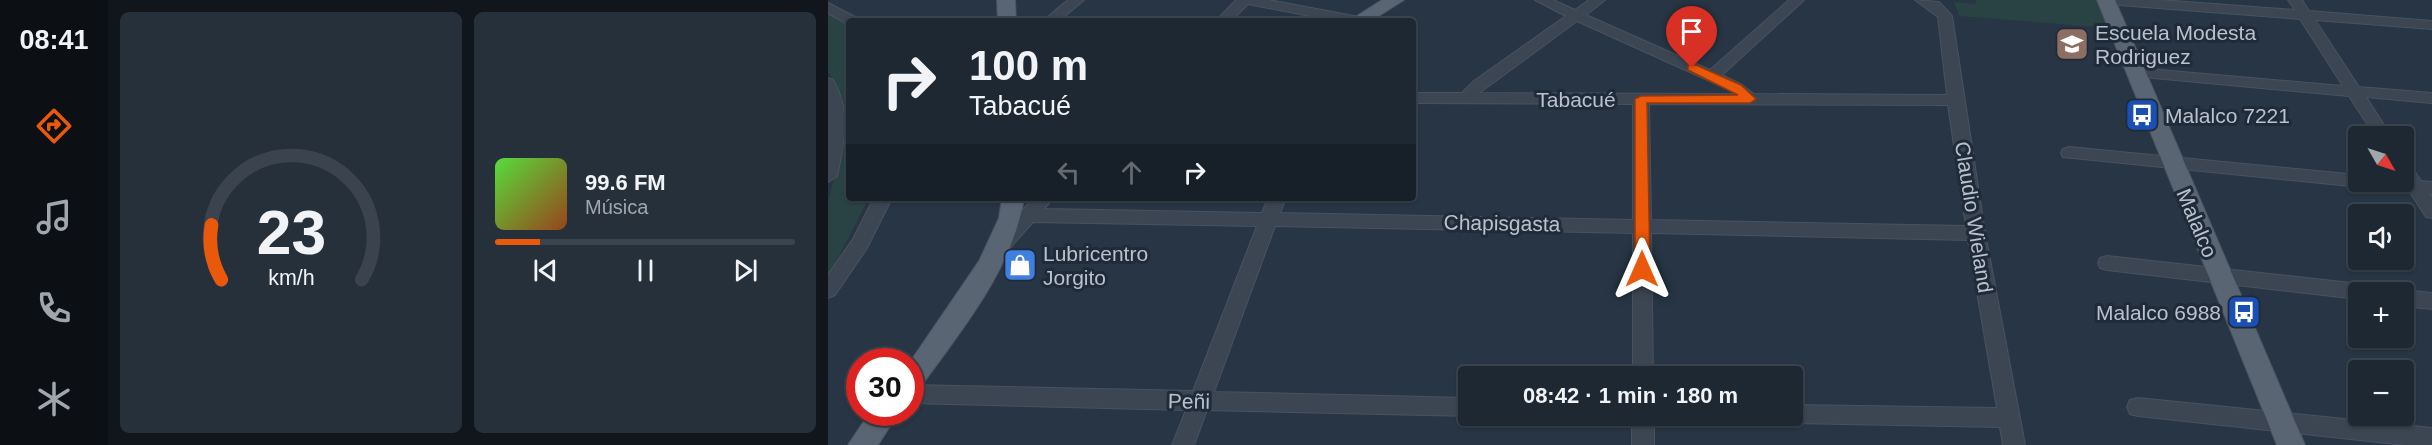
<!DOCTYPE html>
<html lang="es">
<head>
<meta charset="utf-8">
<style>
  :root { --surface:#1d2833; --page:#25303b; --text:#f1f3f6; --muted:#a0a6ac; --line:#3b444e; --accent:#ea580c }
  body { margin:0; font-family:Arial,sans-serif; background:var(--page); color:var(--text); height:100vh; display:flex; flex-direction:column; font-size:22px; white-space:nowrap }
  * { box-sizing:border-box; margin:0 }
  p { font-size:20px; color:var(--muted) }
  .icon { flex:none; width:33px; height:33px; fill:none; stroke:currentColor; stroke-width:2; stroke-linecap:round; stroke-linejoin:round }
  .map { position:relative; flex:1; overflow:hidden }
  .drawer { display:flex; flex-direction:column; gap:12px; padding:12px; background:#10161c; width:720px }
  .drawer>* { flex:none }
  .banner { position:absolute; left:18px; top:18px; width:570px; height:183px; border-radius:6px; box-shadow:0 2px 4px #0004,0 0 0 2px var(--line); background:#1d2833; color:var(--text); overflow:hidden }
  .needle { width:39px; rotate:129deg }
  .controls { position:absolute; left:1520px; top:126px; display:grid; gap:12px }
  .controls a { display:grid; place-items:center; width:66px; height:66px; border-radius:6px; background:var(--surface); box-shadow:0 2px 4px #0004,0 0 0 2px var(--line); font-size:30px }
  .speed { position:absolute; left:18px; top:348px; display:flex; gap:12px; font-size:30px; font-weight:700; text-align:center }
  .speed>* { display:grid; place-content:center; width:78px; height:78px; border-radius:50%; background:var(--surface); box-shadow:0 2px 4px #0004,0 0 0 2px var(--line); line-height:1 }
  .speed .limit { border:9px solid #d22; background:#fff; color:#111 }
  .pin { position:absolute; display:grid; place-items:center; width:51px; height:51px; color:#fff; margin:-62px -26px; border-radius:50% 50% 50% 0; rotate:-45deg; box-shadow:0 0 6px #0007 }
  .pin .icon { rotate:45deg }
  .me { position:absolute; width:66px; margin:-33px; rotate:0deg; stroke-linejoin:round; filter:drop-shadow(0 0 4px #0008) }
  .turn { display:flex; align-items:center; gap:21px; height:126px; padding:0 24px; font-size:27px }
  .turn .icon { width:78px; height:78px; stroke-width:2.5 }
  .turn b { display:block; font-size:42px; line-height:51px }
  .lanes { display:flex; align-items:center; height:57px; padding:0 24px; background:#0003; justify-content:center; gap:30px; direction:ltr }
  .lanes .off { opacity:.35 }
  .drawer .tile { flex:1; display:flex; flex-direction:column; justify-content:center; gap:9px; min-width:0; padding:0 21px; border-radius:9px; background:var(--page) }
  .drawer .dial { align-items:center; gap:0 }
  .dial svg { height:156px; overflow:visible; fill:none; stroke:var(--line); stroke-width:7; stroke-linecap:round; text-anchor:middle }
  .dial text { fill:var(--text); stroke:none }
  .song { display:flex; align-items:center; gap:18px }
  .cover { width:72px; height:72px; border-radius:9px; background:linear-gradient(135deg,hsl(110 70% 55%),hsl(20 70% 35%)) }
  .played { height:6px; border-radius:3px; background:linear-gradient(90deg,var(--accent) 15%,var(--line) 15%) }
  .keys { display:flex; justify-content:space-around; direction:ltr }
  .drawer .tiles { flex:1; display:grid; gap:12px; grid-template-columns:repeat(2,1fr) }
  .trip { position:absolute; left:630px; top:366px; width:345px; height:60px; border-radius:6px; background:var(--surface); box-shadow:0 2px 4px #0004,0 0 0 2px var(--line); font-weight:700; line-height:60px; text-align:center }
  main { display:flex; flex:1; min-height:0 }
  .tabs { display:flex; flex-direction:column; width:108px; justify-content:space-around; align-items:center; background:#0c1014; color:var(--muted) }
  .tabs .icon { width:42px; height:42px }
  .tabs .active { color:var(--accent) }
  .tabs b { font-size:27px; color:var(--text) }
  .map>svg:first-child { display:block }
  .green { fill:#294345 }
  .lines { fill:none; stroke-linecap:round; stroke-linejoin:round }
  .minor-casing { stroke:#485260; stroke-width:2 }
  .major-casing { stroke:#485260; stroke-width:2 }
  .minor { fill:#3c4653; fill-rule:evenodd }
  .major { fill:#5a6573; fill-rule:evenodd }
  .route { fill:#ea580c; stroke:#983908; stroke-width:1.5 }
  .labels { text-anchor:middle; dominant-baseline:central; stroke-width:6; stroke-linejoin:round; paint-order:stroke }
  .poi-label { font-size:21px; fill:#b9c1cd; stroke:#202b39; text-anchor:start }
  .street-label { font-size:21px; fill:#b9c1cd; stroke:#202b39 }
</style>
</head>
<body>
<main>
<nav class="tabs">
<b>08:41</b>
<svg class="icon active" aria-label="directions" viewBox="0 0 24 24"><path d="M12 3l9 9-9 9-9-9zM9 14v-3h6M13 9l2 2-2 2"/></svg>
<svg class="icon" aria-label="music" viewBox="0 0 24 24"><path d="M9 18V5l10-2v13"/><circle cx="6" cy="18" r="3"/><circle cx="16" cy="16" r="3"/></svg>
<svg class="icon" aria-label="phone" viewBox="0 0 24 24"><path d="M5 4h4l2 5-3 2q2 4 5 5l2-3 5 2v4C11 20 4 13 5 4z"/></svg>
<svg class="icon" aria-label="climate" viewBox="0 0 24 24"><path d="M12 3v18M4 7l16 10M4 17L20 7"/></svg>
</nav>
<section class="drawer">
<div class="tiles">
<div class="tile dial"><svg viewBox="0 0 100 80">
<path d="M14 69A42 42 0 1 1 86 69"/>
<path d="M14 69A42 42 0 0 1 9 41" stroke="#ea580c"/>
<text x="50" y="56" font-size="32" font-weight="700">23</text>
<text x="50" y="72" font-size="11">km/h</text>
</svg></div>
<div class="tile">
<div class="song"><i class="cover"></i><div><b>99.6 FM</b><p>Música</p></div></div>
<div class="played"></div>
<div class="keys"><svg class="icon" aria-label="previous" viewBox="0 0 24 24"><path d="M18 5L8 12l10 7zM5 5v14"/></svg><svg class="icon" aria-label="pause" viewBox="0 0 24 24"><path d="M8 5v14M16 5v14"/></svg><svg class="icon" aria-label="next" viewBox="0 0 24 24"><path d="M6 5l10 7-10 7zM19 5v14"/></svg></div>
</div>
</div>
</section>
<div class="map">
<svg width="1604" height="445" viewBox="0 0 1604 445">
  <rect width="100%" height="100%" fill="#273544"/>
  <g class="green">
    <polygon points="1148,0 1270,0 1282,28 1131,16 1126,2 1148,4"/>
    <polygon points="0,12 21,26 21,123 14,120 7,84 0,71"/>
    <polygon points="21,137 21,198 41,198 0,277 0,201 15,145"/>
  </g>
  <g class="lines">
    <defs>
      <g id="minor">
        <polygon points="240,0 256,0 231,21 215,21"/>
        <polygon points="408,0 441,0 531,17 538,21 508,21 420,4 403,21 388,21"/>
        <path d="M707,0H725L747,10L761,0H777L758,15L882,70L961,0H976L894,75L914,85L926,94L1119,95L1110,17L1087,0L1111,2L1124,16L1157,233L1197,445H1175L1172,427L964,423L956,421L954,416H964V405L1169,408L1140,240L823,233L825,376H805V233L447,226L386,392L640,398L642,416L379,410L366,445H344L358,410L82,403V385L365,391L429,226L205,222L180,250H166L164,245L166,240L206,198H225L216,209L434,213L440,198H458L452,213L805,220V104L585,103V93H634L646,81L738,16ZM749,21L904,91L907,94L651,93ZM821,104L1120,105L1138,226L823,220Z"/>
        <polygon points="1271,0 1332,0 1467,10 1460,0 1474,0 1481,11 1604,21 1604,29 1487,20 1531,87 1604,93 1604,103 1538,97 1563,136 1547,136 1521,96 1304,76 1301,73 1309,68 1515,86 1472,19 1278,4"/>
        <polygon points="0,3 29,18 31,21 21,21 19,24 0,13"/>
        <path d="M0,78L5,80C23,109 16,145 9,176L0,182Z"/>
        <polygon points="1241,147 1530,175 1530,182 1575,182 1575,161 1581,163 1593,181 1604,182 1604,194 1601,194 1604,198 1604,218 1598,217 1582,192 1235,157 1233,153 1235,149"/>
        <polygon points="46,198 64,198 39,248 7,295 0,298 0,275 25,239"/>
        <polygon points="1279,256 1532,284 1539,287 1542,292 1530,292 1530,299 1279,270 1272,268 1270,263 1272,258"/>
        <polygon points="1575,290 1604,293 1604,309 1575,306 1575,292 1568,292"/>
        <polygon points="1310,398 1604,428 1604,445 1577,445 1310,416 1302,414 1299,407 1302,400"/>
        <rect x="804" y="416" width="22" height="29"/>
      </g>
      <g id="major">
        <polygon points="169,0 187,0 188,21 170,21"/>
        <polygon points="554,0 576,0 543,21 521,21"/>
        <polygon points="1269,0 1287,0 1477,445 1449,445"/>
        <path d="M174,198H196C185,269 132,332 91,389L82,392V362L151,261L171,218Z"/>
        <polygon points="42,412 71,412 50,445 20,445"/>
      </g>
    </defs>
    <use href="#minor" class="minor-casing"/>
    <use href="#major" class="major-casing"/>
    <use href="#minor" class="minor"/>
    <use href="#major" class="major"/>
  </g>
  <polygon class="route" points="860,65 868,65 913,85 928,99 922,103 819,103 822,269 814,275 807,269 807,99 813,96 910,95 860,70"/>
  <defs>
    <symbol id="school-square" viewBox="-11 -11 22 22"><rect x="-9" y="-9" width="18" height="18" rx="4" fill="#8d6e63" stroke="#202b39"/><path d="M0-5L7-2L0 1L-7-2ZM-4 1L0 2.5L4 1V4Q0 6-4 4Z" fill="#fff"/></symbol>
    <symbol id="bus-square" viewBox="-11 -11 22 22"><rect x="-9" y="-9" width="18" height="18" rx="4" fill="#1a4fb4" stroke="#202b39"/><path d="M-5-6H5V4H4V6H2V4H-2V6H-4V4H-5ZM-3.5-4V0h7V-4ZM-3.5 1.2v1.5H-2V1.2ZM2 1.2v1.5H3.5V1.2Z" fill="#fff"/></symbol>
    <symbol id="shop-square" viewBox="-11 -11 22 22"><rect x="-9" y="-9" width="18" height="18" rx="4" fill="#3f7fe0" stroke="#202b39"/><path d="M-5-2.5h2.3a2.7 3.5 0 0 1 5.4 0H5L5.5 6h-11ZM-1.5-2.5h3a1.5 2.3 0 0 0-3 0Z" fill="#fff"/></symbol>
  </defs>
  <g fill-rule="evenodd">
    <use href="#school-square" x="1225" y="25" width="38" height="38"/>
    <use href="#bus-square" x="1295" y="96" width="38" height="38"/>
    <use href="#shop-square" x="173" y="246" width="38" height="38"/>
    <use href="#bus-square" x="1397" y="293" width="38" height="38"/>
  </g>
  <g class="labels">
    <g class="poi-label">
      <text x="1267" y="32">Escuela Modesta<tspan x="1267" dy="24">Rodriguez</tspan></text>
      <text x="1337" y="115">Malalco 7221</text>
      <text x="215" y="253">Lubricentro<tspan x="215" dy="24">Jorgito</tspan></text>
      <text x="1393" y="312" text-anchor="end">Malalco 6988</text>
    </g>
    <g class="street-label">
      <text x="748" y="99">Tabacué</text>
      <text transform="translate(1146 217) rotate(81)">Claudio Wieland</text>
      <text transform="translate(674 223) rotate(1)">Chapisgasta</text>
      <text transform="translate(1369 223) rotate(67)">Malalco</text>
      <text transform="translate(361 401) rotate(1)">Peñi</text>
    </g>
  </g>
</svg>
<div class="controls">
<a><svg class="needle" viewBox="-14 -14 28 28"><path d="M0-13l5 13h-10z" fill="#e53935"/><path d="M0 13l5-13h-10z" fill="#a0a6ac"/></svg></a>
<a><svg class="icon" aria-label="sound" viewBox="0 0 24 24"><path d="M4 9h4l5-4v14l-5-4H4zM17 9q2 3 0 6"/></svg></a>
<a>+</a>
<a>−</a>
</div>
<div class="speed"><div class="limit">30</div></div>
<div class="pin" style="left:864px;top:68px;background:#d93025"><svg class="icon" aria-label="arrive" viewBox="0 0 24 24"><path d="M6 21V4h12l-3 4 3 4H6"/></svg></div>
<svg class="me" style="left:814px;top:269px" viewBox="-20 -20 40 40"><path d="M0-17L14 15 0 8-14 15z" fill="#ea580c" stroke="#fff" stroke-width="4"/></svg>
<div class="trip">08:42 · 1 min · 180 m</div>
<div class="banner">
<div class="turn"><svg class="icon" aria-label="right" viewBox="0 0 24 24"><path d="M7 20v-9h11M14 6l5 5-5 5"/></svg><div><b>100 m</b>Tabacué</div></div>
<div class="lanes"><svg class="icon off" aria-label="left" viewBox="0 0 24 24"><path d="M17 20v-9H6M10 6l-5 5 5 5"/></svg><svg class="icon off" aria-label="ahead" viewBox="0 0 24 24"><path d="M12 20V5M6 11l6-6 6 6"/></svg><svg class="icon" aria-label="right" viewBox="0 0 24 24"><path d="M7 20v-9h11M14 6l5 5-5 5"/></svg></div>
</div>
</div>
</main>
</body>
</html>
